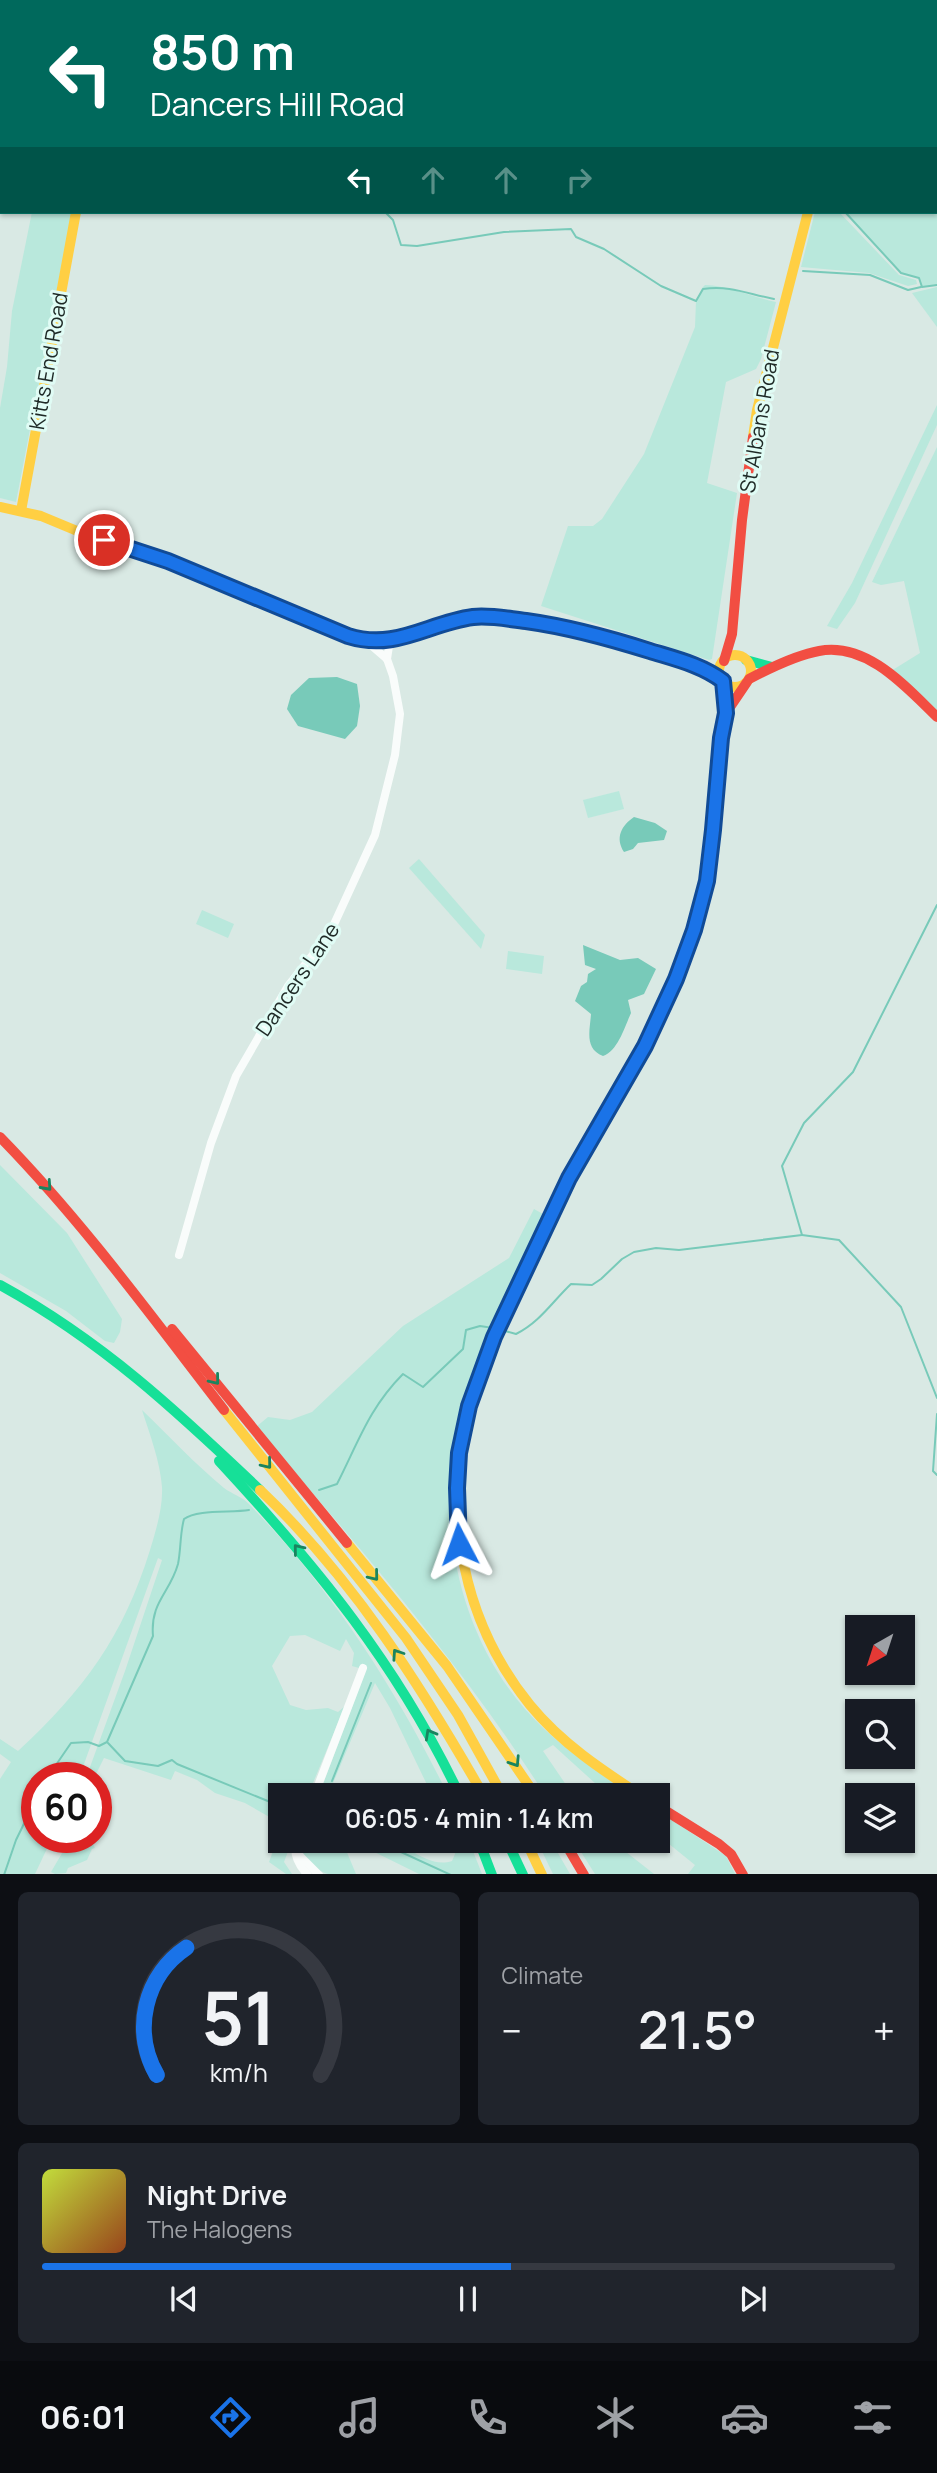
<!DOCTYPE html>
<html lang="en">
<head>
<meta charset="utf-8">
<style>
  :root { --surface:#171b24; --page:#20242c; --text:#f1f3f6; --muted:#9ea1a6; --line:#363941; --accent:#1a73e8 }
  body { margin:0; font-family:Manrope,sans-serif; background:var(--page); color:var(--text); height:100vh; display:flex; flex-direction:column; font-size:26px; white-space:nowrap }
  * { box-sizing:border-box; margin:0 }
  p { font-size:23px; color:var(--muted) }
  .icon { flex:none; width:38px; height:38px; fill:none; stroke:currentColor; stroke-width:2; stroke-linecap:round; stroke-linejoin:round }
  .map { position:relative; height:1874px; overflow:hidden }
  .drawer { display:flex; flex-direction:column; gap:18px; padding:18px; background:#0d0f14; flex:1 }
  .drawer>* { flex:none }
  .top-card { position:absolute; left:0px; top:0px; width:938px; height:214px; box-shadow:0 2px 5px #0004; background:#00695c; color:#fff; overflow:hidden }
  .needle { width:46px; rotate:219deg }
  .tools { position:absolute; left:845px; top:1615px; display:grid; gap:14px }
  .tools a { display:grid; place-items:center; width:70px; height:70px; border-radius:0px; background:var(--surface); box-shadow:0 2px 5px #0004; font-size:35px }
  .speed { position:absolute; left:21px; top:1762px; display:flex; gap:14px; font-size:35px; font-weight:700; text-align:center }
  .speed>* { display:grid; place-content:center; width:91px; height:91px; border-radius:50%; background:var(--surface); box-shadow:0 2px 5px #0004; line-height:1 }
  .speed .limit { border:10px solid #d22; background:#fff; color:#111 }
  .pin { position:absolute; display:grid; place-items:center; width:60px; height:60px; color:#fff; margin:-30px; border:4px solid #fff; border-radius:50%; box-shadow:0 2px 7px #0007 }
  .me { position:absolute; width:77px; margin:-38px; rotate:356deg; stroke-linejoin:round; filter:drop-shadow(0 0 5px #0008) }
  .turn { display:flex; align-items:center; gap:24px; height:147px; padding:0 35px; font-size:32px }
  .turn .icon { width:91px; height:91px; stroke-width:2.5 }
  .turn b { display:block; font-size:49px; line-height:60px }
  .lanes { display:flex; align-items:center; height:66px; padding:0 35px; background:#0003; justify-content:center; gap:35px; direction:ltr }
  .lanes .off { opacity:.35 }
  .big { font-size:52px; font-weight:600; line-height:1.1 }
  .drawer .widget { flex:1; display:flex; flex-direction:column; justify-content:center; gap:10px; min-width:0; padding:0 24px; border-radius:10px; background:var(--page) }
  .drawer .dial { align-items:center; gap:0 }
  .dial svg { height:182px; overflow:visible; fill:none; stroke:var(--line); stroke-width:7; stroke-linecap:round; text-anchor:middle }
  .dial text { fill:var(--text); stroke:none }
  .song { display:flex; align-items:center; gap:21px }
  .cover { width:84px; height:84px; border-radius:10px; background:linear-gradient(135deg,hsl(70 70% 55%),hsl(20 70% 35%)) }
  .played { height:7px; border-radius:4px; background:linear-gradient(90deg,var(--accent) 55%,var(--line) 55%) }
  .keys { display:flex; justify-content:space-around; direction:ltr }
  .heat { display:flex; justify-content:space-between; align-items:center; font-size:38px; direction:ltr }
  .drawer .tiles { flex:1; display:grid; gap:18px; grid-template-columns:1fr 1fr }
  .widget:last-child { grid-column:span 2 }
  .trip { position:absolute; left:268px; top:1783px; width:402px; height:70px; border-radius:0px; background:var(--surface); box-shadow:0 2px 5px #0004; font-weight:600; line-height:70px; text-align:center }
  .tab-bar { display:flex; height:112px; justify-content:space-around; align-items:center; background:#090b0e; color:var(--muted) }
  .tab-bar .icon { width:49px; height:49px }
  .tab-bar .selected { color:var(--accent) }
  .tab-bar b { font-size:32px; color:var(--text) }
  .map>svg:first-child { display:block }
  .green { fill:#b9e8dc }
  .water { fill:#78cab9 }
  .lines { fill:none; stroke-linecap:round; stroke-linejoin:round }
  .stream { stroke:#78cab9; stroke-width:2 }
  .street { stroke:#f9fcfb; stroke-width:8 }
  .fast { stroke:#16e098; stroke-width:10 }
  .slow { stroke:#ffcf43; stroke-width:10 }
  .jam { stroke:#f24e42; stroke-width:10 }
  .oneway { stroke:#1a845f }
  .route-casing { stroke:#114b97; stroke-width:18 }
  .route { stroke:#1a73e8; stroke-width:12 }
  .labels { text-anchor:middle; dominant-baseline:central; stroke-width:6; stroke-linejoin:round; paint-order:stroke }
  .street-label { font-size:21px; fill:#1e2926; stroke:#e0fcf5 }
</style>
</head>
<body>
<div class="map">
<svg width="937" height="1875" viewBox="0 0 937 1875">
  <rect width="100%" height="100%" fill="#d9e9e4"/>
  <g class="green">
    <polygon points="877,0 937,0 937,285 922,287 919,278 901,273 845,212 936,212 936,2 876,2"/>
    <polygon points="32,212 72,212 16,502 0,498 0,408 7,367 12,311"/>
    <polygon points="815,212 839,212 899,275 916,280 917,284 908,286 869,273 801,267"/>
    <path d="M705,285C730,286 752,297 776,302L761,359L756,369L726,382L707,483L737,493L712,659L709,660L541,606L568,526H593L602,519L644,454L695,327L696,301L702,288Z"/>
    <polygon points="937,287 937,327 912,293"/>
    <polygon points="937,405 937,425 855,603 837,629 827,626 852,583"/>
    <polygon points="937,447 937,710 891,671 920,653 904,581 881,585 872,582"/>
    <polygon points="619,791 624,809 588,818 583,800"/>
    <polygon points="419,859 485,935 481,949 409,868"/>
    <polygon points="202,910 234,924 228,938 196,924"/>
    <polygon points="508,951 544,956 542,974 506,969"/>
    <polygon points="0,1165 67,1233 122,1319 120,1332 114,1343 105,1341 66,1311 0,1273"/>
    <path d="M534,1209L543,1214C524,1254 506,1294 489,1335C476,1368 462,1401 456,1436C438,1531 461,1636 525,1709C551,1739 583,1761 615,1784L620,1791V1795L596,1784L553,1745L543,1751L573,1795H545C461,1663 358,1546 256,1427L268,1417L290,1420L312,1412L403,1326L509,1258Z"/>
    <path d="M142,1410C169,1436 195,1464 224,1488C232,1494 243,1497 250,1505C333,1591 396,1689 448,1795H432L390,1708L375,1683L331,1788L323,1784L366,1670L352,1666L354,1653L346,1639L340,1651L305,1635L290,1636L272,1666L290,1705L306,1710L328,1708L338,1712L345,1706L308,1795L280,1796V1823L245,1803L215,1793L197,1780L175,1771L171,1780L104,1758L94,1778H86L125,1671L162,1560L158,1558L79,1778H37V1838H52L35,1874H0V1779L11,1762L0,1754V1739L18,1751C84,1690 123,1637 150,1550C156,1530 163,1508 162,1487C160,1461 150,1435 142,1410Z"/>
    <polygon points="658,1811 726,1856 735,1874 688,1874 695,1865 658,1835"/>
    <polygon points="280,1832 280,1841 292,1841 284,1862 292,1874 286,1874 269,1862"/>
    <polygon points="67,1838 90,1838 95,1848 92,1849 87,1860 68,1868 66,1873 55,1874 51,1872 68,1843"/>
    <path d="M302,1841H329L346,1850L356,1874C348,1874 336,1875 328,1874C314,1870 299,1855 302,1841Z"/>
    <path d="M352,1841C363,1841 376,1840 387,1841C409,1844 428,1869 452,1861L455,1854L452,1841H469L482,1874H419Z"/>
    <polygon points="537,1841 551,1841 570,1874 553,1874"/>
    <polygon points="574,1841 612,1841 654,1874 595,1874"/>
  </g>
  <g class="water">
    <polygon points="337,677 357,684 360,706 357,726 345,739 298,726 287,709 291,695 309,678"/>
    <path d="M634,817L655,823L667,831L664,840L638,843L633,849L624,852C615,838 621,826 634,817Z"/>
    <path d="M583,945L620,960L638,958L656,969L644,994L628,1000L631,1013C625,1026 618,1051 603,1056C584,1049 590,1030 591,1014L575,1001L581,986L587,982L588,974L596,969L585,965Z"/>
  </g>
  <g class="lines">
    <g class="stream">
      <polyline points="525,0 528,2"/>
      <polyline points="724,0 724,2"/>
      <polyline points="464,2 470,0"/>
      <path d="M385,212L393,220L401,245L417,246L504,232L571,229L576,237L604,249L661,286L696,301L703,289C730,285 748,294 774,299"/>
      <polyline points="845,212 901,273 919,278 922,287 937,285"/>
      <polyline points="803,271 870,275 908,290 921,287"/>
      <polyline points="802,1235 839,1240 901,1307 937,1398"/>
      <path d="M505,1331L516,1334C540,1322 552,1302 571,1284L592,1285L601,1279L622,1259L634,1252L656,1248L679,1250L802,1235L782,1166L804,1123L853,1072L937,905"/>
      <polyline points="937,1414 933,1471 937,1475"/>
      <path d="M319,1490L337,1484C358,1443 369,1408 403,1374L423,1387L463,1349L466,1330L480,1326L493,1328"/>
      <polyline points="108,1743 125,1761 158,1766 172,1760 177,1764 280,1806"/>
      <path d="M47,1778L71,1743L88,1742L99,1746L107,1742L153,1636C150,1602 170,1593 178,1564C181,1549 180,1533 184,1519C197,1509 231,1513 249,1510"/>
      <polyline points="332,1781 371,1683"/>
      <polyline points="377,1841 451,1875"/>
      <polyline points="4,1875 16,1840 37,1797"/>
    </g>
    <g class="street">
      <polyline points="387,659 390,640"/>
      <polyline points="179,1255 211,1143 236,1076 288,986 330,933 375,835 395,755 400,714 393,676 387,659 365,640"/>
      <polyline points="314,1796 363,1668"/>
      <path d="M296,1841C293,1854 298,1865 308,1875"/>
      <polyline points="298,1854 319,1875"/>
    </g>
    <g class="fast">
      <polyline points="120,2 121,0"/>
      <polyline points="865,2 866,0"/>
      <path d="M404,636C427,630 448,620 471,617C539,609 663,648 723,680"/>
      <polyline points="746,660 772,667"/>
      <polyline points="718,776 726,712 724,681"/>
      <path d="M0,1285C102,1341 177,1411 260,1490"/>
      <polyline points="479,1377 552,1211 621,1086"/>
      <path d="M219,1461C317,1567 398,1665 460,1796"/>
      <polyline points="479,1841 492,1875"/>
      <polyline points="507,1841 523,1875"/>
    </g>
    <g class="slow">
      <polyline points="753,437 757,410 808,212"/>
      <polyline points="0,507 41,516 82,533 168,561 348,636 381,640 404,636"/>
      <polyline points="21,511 76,212"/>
      <circle cx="735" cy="671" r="16"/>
      <path d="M621,1086C648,1038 676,988 693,936C709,884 713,830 718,776"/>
      <path d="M479,1377C438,1488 455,1612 530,1705C561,1743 602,1770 642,1796"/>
      <polyline points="224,1410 406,1638 458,1715 503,1796"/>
      <path d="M260,1490C353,1578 421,1686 484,1796"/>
      <polyline points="347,1543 447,1666 536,1796"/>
      <polyline points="526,1841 542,1875"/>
    </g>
    <g class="jam">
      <polyline points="724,661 732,634 742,520 753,437"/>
      <path d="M749,679C770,668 796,655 819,651C867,642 906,687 937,717"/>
      <polyline points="726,713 747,682"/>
      <path d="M0,1137C83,1222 152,1317 224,1410"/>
      <polyline points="172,1329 347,1543"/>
      <polyline points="658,1806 719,1844 731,1854 743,1875"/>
      <polyline points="564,1841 584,1875"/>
    </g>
  </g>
  <defs><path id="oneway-chevron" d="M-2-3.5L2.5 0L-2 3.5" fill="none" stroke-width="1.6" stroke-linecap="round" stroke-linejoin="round" transform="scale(1.75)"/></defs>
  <g class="oneway">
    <use href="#oneway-chevron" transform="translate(47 1186) rotate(48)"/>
    <use href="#oneway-chevron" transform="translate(215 1380) rotate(51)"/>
    <use href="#oneway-chevron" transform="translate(267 1464) rotate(51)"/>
    <use href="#oneway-chevron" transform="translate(298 1549) rotate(-129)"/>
    <use href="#oneway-chevron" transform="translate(374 1576) rotate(51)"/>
    <use href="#oneway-chevron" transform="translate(397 1654) rotate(-124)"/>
    <use href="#oneway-chevron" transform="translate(430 1734) rotate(-119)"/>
    <use href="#oneway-chevron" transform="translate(515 1762) rotate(57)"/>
  </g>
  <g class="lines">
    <defs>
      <path id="route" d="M104,540L168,561L348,636C396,651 428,623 473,617C490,615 508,619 526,621C569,627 609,638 650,651C676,659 702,665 723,681L726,713L721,738L713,830L707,881L694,930L676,979L645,1046L569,1178L494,1337L469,1406L459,1453L457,1488L459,1544"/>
    </defs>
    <use href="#route" class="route-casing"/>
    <use href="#route" class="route"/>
  </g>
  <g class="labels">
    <g class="street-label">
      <text transform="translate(48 361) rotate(-80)">Kitts End Road</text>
      <text transform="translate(759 421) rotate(-80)">St Albans Road</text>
      <text transform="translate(297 979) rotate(-56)">Dancers Lane</text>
    </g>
  </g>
</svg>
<div class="tools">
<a><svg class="needle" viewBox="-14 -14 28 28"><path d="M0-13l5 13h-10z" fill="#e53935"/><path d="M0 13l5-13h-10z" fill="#9ea1a6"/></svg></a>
<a><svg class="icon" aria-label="search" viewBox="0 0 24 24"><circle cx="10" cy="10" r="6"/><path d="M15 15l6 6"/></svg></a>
<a><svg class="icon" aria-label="layers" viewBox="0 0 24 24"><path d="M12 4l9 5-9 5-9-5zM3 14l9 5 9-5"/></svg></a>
</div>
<div class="speed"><div class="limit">60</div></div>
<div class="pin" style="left:104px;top:540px;background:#d93025"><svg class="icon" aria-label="arrive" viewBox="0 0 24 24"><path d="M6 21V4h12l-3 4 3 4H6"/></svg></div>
<svg class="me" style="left:459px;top:1544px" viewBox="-20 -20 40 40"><path d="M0-17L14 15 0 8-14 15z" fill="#1a73e8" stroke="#fff" stroke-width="4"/></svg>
<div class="trip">06:05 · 4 min · 1.4 km</div>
<div class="top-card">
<div class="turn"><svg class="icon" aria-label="left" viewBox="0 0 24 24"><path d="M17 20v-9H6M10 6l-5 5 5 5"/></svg><div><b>850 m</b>Dancers Hill Road</div></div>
<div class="lanes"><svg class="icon" aria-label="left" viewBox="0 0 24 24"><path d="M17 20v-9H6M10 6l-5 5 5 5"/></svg><svg class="icon off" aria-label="ahead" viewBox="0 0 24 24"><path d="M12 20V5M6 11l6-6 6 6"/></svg><svg class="icon off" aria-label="ahead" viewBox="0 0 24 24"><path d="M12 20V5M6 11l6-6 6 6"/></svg><svg class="icon off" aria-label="right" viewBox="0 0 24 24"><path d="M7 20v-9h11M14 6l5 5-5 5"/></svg></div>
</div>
</div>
<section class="drawer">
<div class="tiles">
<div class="widget dial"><svg viewBox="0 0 100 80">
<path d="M14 69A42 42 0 1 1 86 69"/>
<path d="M14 69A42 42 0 0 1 27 13" stroke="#1a73e8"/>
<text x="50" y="56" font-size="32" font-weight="700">51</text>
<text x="50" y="72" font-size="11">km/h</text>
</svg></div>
<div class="widget"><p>Climate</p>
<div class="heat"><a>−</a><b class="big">21.5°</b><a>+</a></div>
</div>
<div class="widget">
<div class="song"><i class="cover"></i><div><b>Night Drive</b><p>The Halogens</p></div></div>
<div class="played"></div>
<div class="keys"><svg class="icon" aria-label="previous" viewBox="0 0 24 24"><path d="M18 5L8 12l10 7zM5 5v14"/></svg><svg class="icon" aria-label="pause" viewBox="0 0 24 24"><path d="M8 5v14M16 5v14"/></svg><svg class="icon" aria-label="next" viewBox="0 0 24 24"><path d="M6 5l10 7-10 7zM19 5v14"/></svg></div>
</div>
</div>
</section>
<nav class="tab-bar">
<b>06:01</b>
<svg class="icon selected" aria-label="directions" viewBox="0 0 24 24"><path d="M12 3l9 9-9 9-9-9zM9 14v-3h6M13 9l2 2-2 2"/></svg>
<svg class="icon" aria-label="music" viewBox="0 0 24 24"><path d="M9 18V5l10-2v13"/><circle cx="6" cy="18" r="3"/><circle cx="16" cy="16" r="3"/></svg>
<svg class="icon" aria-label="phone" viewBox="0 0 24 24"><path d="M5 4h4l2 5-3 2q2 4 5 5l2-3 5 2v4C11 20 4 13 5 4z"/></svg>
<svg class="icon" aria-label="climate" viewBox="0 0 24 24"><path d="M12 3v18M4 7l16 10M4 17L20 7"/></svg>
<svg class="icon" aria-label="car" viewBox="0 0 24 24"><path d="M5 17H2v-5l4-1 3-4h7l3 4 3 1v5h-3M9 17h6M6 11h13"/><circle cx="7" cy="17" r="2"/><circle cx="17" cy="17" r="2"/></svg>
<svg class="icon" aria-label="filters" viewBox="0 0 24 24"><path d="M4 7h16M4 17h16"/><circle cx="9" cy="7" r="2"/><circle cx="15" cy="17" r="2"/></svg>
</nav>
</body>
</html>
